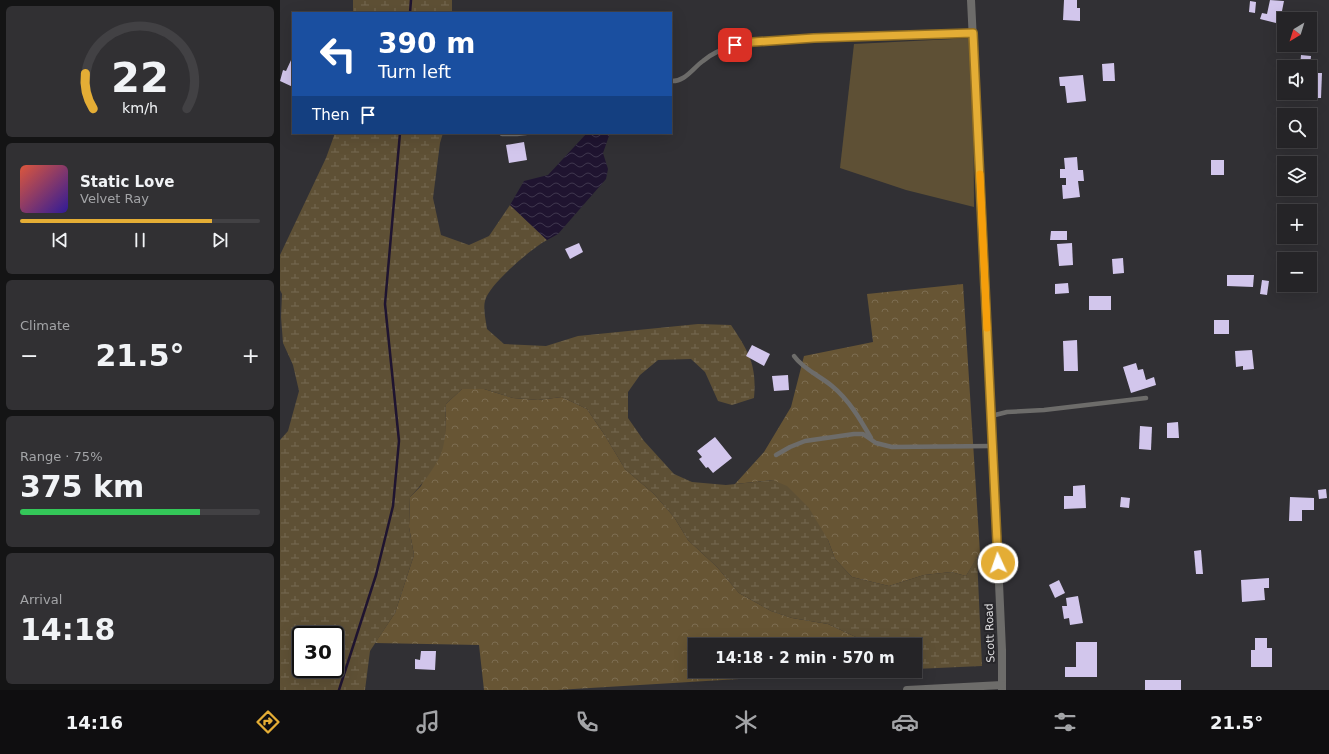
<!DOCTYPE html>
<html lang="en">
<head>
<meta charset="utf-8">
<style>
  :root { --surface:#252427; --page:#313033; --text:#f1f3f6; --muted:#a3a4a7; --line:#424144; --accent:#e4ad35 }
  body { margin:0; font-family:"DejaVu Sans",sans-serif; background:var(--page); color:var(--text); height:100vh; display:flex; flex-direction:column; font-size:15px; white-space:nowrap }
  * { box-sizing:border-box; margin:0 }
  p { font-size:13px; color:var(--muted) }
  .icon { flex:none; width:22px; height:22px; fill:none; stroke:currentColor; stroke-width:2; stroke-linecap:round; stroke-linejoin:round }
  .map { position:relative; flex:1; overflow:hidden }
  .sheet { display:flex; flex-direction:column; gap:6px; padding:6px; background:#141415; width:280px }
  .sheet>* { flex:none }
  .banner { position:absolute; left:12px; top:12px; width:380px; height:122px; border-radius:0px; box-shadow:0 4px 16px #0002,0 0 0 1px var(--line); background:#1a4fa0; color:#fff; overflow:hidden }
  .needle { width:26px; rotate:218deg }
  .fabs { position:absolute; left:997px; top:12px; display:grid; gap:8px }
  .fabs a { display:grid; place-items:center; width:40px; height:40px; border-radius:0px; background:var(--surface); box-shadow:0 4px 16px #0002,0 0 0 1px var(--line); font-size:20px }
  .speed { position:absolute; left:12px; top:626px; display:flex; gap:8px; font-size:20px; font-weight:700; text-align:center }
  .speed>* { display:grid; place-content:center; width:52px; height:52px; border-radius:50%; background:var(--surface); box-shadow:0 4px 16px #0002,0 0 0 1px var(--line); line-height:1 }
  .speed .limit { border:2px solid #111; border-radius:6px; background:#fff; color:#111 }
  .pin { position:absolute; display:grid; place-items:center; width:34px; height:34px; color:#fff; margin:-17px; border-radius:8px; box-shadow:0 2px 6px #0006 }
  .me { position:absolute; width:44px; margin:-22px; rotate:357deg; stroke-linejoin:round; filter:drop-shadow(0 0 3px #0008) }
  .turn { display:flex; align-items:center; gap:14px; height:84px; padding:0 20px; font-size:18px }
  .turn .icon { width:52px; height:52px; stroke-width:2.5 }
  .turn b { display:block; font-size:28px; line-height:34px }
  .then { display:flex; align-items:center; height:38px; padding:0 20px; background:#0003; gap:8px; font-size:15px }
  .big { font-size:30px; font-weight:600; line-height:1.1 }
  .sheet .widget { flex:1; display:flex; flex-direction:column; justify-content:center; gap:6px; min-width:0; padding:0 14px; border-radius:6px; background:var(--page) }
  .sheet .dial { align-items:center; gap:0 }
  .dial svg { height:104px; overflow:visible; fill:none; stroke:var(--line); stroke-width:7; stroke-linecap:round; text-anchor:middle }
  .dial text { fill:var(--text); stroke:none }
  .song { display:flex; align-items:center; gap:12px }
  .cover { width:48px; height:48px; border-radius:6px; background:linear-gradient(135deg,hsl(10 70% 55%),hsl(250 70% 35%)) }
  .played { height:4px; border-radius:2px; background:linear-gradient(90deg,var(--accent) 80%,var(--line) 80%) }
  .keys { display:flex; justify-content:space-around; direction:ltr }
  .heat { display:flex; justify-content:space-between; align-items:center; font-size:22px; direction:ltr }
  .charge { height:6px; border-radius:3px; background:linear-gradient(90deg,#34c759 75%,var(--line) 0) }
  .trip { position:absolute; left:408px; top:638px; width:234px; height:40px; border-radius:0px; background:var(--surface); box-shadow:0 4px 16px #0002,0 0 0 1px var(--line); font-weight:600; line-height:40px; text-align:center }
  .menu { display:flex; height:64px; justify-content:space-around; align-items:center; background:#0f0e10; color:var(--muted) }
  .menu .icon { width:28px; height:28px }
  .menu .selected { color:var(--accent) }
  .menu b { font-size:18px; color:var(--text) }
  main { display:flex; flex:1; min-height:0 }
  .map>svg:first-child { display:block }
  .green { fill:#5e5035 }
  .forest { fill:url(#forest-crowns) }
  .wetland { fill:url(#wetland-marsh); fill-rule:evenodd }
  .water { fill:url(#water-waves) }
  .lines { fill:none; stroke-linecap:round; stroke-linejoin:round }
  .stream { stroke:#1f1430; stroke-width:2.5 }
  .building { fill:#d2c6ec }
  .lane { stroke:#6d6c6a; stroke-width:4.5 }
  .street { stroke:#6d6c6a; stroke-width:8 }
  .route-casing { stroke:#947022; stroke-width:10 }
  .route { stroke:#e4ad35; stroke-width:7 }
  .slow { stroke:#f59e0b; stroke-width:7 }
  .labels { text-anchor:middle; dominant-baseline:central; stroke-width:4; stroke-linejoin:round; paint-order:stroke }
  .street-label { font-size:11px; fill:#dfdee0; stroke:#27262a }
</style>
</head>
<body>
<main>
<section class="sheet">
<div class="widget dial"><svg viewBox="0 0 100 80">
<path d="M14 69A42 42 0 1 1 86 69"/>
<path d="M14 69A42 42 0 0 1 8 42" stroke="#e4ad35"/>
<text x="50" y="56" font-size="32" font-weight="700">22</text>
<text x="50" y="72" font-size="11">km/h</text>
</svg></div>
<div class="widget">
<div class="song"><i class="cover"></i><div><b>Static Love</b><p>Velvet Ray</p></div></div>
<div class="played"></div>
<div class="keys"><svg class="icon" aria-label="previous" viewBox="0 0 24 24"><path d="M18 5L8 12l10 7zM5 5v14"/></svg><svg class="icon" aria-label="pause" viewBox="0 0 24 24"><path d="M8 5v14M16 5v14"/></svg><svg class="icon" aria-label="next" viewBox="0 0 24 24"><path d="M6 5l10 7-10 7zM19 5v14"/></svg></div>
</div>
<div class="widget"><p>Climate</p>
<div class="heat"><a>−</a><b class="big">21.5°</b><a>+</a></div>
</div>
<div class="widget"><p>Range · 75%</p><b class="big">375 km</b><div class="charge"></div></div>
<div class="widget"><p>Arrival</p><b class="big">14:18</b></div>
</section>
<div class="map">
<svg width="1049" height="690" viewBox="0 0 1049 690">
  <defs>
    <pattern id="forest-crowns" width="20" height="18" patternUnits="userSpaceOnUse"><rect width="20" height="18" fill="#675534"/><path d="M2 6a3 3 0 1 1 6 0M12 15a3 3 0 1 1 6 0" fill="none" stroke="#7c6d51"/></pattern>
    <pattern id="wetland-marsh" width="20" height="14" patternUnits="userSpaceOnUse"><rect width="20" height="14" fill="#5e5035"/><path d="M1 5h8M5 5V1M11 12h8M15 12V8" fill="none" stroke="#756952"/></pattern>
    <pattern id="water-waves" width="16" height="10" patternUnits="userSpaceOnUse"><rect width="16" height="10" fill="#1f1430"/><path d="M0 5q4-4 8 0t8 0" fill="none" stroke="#3f364e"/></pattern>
  </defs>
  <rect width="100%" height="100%" fill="#313034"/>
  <polygon class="green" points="693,38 694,207 626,190 560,168 574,44"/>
  <g class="forest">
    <polygon points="683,284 700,553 686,576 671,572 644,575 609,586 572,577 555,559 548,540 493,480 455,484 484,452 511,407 524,356 593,342 587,294"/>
    <polygon points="182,389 204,389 233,398 258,400 282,397 307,409 324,434 345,469 374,494 394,517 408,540 437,567 459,593 491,611 512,618 548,624 580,639 588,645 415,645 415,671 594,671 277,690 204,690 199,645 95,643 115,613 134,555 129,527 130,497 141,486 165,436 166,404"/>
  </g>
  <g class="wetland">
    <rect x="73" y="0" width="99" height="13"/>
    <path d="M55,133H163L160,143L153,198L161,235L189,245L209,236L230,205L267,240C252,248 208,285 205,301C203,308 206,322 207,329L224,344L266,346L298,336L418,324L451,325C469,352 477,365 474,398L452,405L438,401L425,372L411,359L378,360L360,375L348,392V418L364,441L394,474L412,482L446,485L493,480L507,486L529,508L548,540L555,559L572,577L609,586L644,575L671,572L686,576L697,557L702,666L635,669V645H588L580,639L548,624L512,618L491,611L459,593L437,567L408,540L394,517L374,494L345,469L324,434L307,409L282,397L258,400L233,398L204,389H182L166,404C165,419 167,439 161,454C155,468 141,486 130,497L129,527L134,555L115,613L90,651L85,690H0V440L8,431L19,391L13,365L3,343L1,317L2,294L0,290V255L46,158ZM21,635H55V669H21Z"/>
  </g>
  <polygon class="water" points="307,133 330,133 323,153 328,169 326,179 278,234 267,240 230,205 244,181 268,175"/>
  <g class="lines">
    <g class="stream">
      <polyline points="130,13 131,0"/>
      <polyline points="59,690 96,575 113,506 119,441 105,304 120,133"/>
    </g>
  </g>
  <g class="building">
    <polygon points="784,0 797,0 797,8 800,8 800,21 783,20"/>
    <polygon points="990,0 1004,1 1002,11 1015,14 1013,19 1004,19 1004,25 980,19 982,13 987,14"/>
    <polygon points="970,1 976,2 975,13 969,12"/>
    <polygon points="1021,55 1031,56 1030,67 1020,67"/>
    <polygon points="12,58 13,58 13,87 0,81 3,70 6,71"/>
    <polygon points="834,63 835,81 823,81 822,64"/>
    <polygon points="1030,73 1042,73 1041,98 1030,98"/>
    <polygon points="803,75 806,101 787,103 785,86 780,86 779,77"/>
    <polygon points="244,142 247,160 229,163 226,145"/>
    <polygon points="797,157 798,170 803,170 804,181 798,181 800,197 783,199 782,185 786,185 786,178 780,178 780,169 785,169 784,158"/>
    <rect x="931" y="160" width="13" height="15"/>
    <polygon points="771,231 787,231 787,240 770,240"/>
    <polygon points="299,243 303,252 290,259 285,249"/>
    <polygon points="792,243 793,265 779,266 777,244"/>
    <polygon points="843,258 844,273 833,274 832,259"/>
    <polygon points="947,275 974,275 973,287 947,286"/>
    <polygon points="982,280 989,281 987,295 980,294"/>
    <polygon points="788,283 789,293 775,294 775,284"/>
    <rect x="809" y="296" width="22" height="14"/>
    <rect x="934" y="320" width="15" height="14"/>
    <polygon points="797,340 798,371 784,371 783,341"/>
    <polygon points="472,345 490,354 484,366 466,356"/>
    <polygon points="972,350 974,369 963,370 963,366 956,367 955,351"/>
    <polygon points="856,363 858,370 863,369 866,380 874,377 876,385 851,393 843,367"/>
    <polygon points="508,375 509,390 494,391 492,376"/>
    <polygon points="898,422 899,438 887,438 887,423"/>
    <polygon points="860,426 872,427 871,450 859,449"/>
    <polygon points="435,437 452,458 433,473 428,467 426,468 419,459 422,457 417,451"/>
    <polygon points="805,485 806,508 784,509 784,496 793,496 793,486"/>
    <polygon points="1046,489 1047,498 1039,499 1038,490"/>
    <polygon points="841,497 850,498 849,508 840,507"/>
    <polygon points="1010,497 1034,498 1034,510 1022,510 1022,521 1009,521"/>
    <polygon points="921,550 923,574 916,574 914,551"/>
    <polygon points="989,578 989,588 984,588 985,600 962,602 961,580"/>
    <polygon points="779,580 785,593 775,598 769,585"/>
    <polygon points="798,596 803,623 790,625 789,618 784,619 782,606 787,606 786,598"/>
    <polygon points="975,638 987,638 987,648 992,648 992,667 971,667 971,650 975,650"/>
    <polygon points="796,642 817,642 817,677 785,677 785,667 796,667"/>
    <polygon points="141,651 156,651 155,670 135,669 135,659 140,660"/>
    <rect x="865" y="680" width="36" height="10"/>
  </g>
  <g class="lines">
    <g class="lane">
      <path d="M391,81C405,82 413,68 423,61C432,53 445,48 456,45C486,38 525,38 556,37C602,35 648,33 693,33"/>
      <polyline points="222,134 237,134 246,133"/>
      <path d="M514,356C523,369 540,376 552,386C569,400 580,419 591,438"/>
      <polyline points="711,416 727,412 764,410 866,398"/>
      <polyline points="496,455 510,447 525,441 574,434 583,434 596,443 612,447 713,446"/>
    </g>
    <g class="street">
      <polyline points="691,0 715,493 722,650 722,690"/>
      <polyline points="627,690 722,685"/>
    </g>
  </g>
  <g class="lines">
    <defs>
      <polyline id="route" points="455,45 473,42 534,38 693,33 718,563"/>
    </defs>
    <use href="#route" class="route-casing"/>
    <use href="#route" class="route"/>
    <polyline class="slow" points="700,174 707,328"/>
  </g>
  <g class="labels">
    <g class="street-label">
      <text transform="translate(710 633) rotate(-92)">Scott Road</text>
    </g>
  </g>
</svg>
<div class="fabs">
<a><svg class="needle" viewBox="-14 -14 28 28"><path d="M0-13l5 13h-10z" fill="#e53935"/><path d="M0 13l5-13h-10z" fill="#a3a4a7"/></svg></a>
<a><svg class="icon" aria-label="sound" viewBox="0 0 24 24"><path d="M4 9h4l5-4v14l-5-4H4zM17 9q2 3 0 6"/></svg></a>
<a><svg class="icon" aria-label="search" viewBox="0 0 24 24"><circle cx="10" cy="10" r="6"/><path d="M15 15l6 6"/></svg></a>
<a><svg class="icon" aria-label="layers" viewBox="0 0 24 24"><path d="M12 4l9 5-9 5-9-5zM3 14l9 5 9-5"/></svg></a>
<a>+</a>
<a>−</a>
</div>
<div class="speed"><div class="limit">30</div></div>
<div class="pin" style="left:455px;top:45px;background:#d93025"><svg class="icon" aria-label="arrive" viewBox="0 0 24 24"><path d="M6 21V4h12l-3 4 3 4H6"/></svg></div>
<svg class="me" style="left:718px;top:563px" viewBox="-20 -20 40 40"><circle r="17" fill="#e4ad35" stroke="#fff" stroke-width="3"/><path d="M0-11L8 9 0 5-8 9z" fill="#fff"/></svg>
<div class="trip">14:18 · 2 min · 570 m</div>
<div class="banner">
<div class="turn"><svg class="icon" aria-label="left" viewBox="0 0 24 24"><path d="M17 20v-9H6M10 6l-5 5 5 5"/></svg><div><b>390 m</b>Turn left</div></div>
<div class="then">Then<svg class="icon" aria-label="arrive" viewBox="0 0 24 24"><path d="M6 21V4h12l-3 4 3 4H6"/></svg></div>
</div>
</div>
</main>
<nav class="menu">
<b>14:16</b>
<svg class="icon selected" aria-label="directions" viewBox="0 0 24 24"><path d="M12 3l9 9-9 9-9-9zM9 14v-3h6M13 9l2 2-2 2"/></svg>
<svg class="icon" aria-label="music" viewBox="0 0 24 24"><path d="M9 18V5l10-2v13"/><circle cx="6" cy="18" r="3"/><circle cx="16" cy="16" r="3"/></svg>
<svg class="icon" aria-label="phone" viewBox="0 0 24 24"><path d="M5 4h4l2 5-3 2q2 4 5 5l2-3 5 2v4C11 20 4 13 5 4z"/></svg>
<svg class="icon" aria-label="climate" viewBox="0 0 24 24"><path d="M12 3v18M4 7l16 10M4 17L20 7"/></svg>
<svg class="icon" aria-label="car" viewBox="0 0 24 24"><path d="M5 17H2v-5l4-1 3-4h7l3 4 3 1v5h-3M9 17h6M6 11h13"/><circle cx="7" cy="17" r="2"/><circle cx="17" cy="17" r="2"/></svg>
<svg class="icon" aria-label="filters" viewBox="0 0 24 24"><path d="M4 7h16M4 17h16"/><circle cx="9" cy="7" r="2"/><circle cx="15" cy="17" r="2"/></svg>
<b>21.5°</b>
</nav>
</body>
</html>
